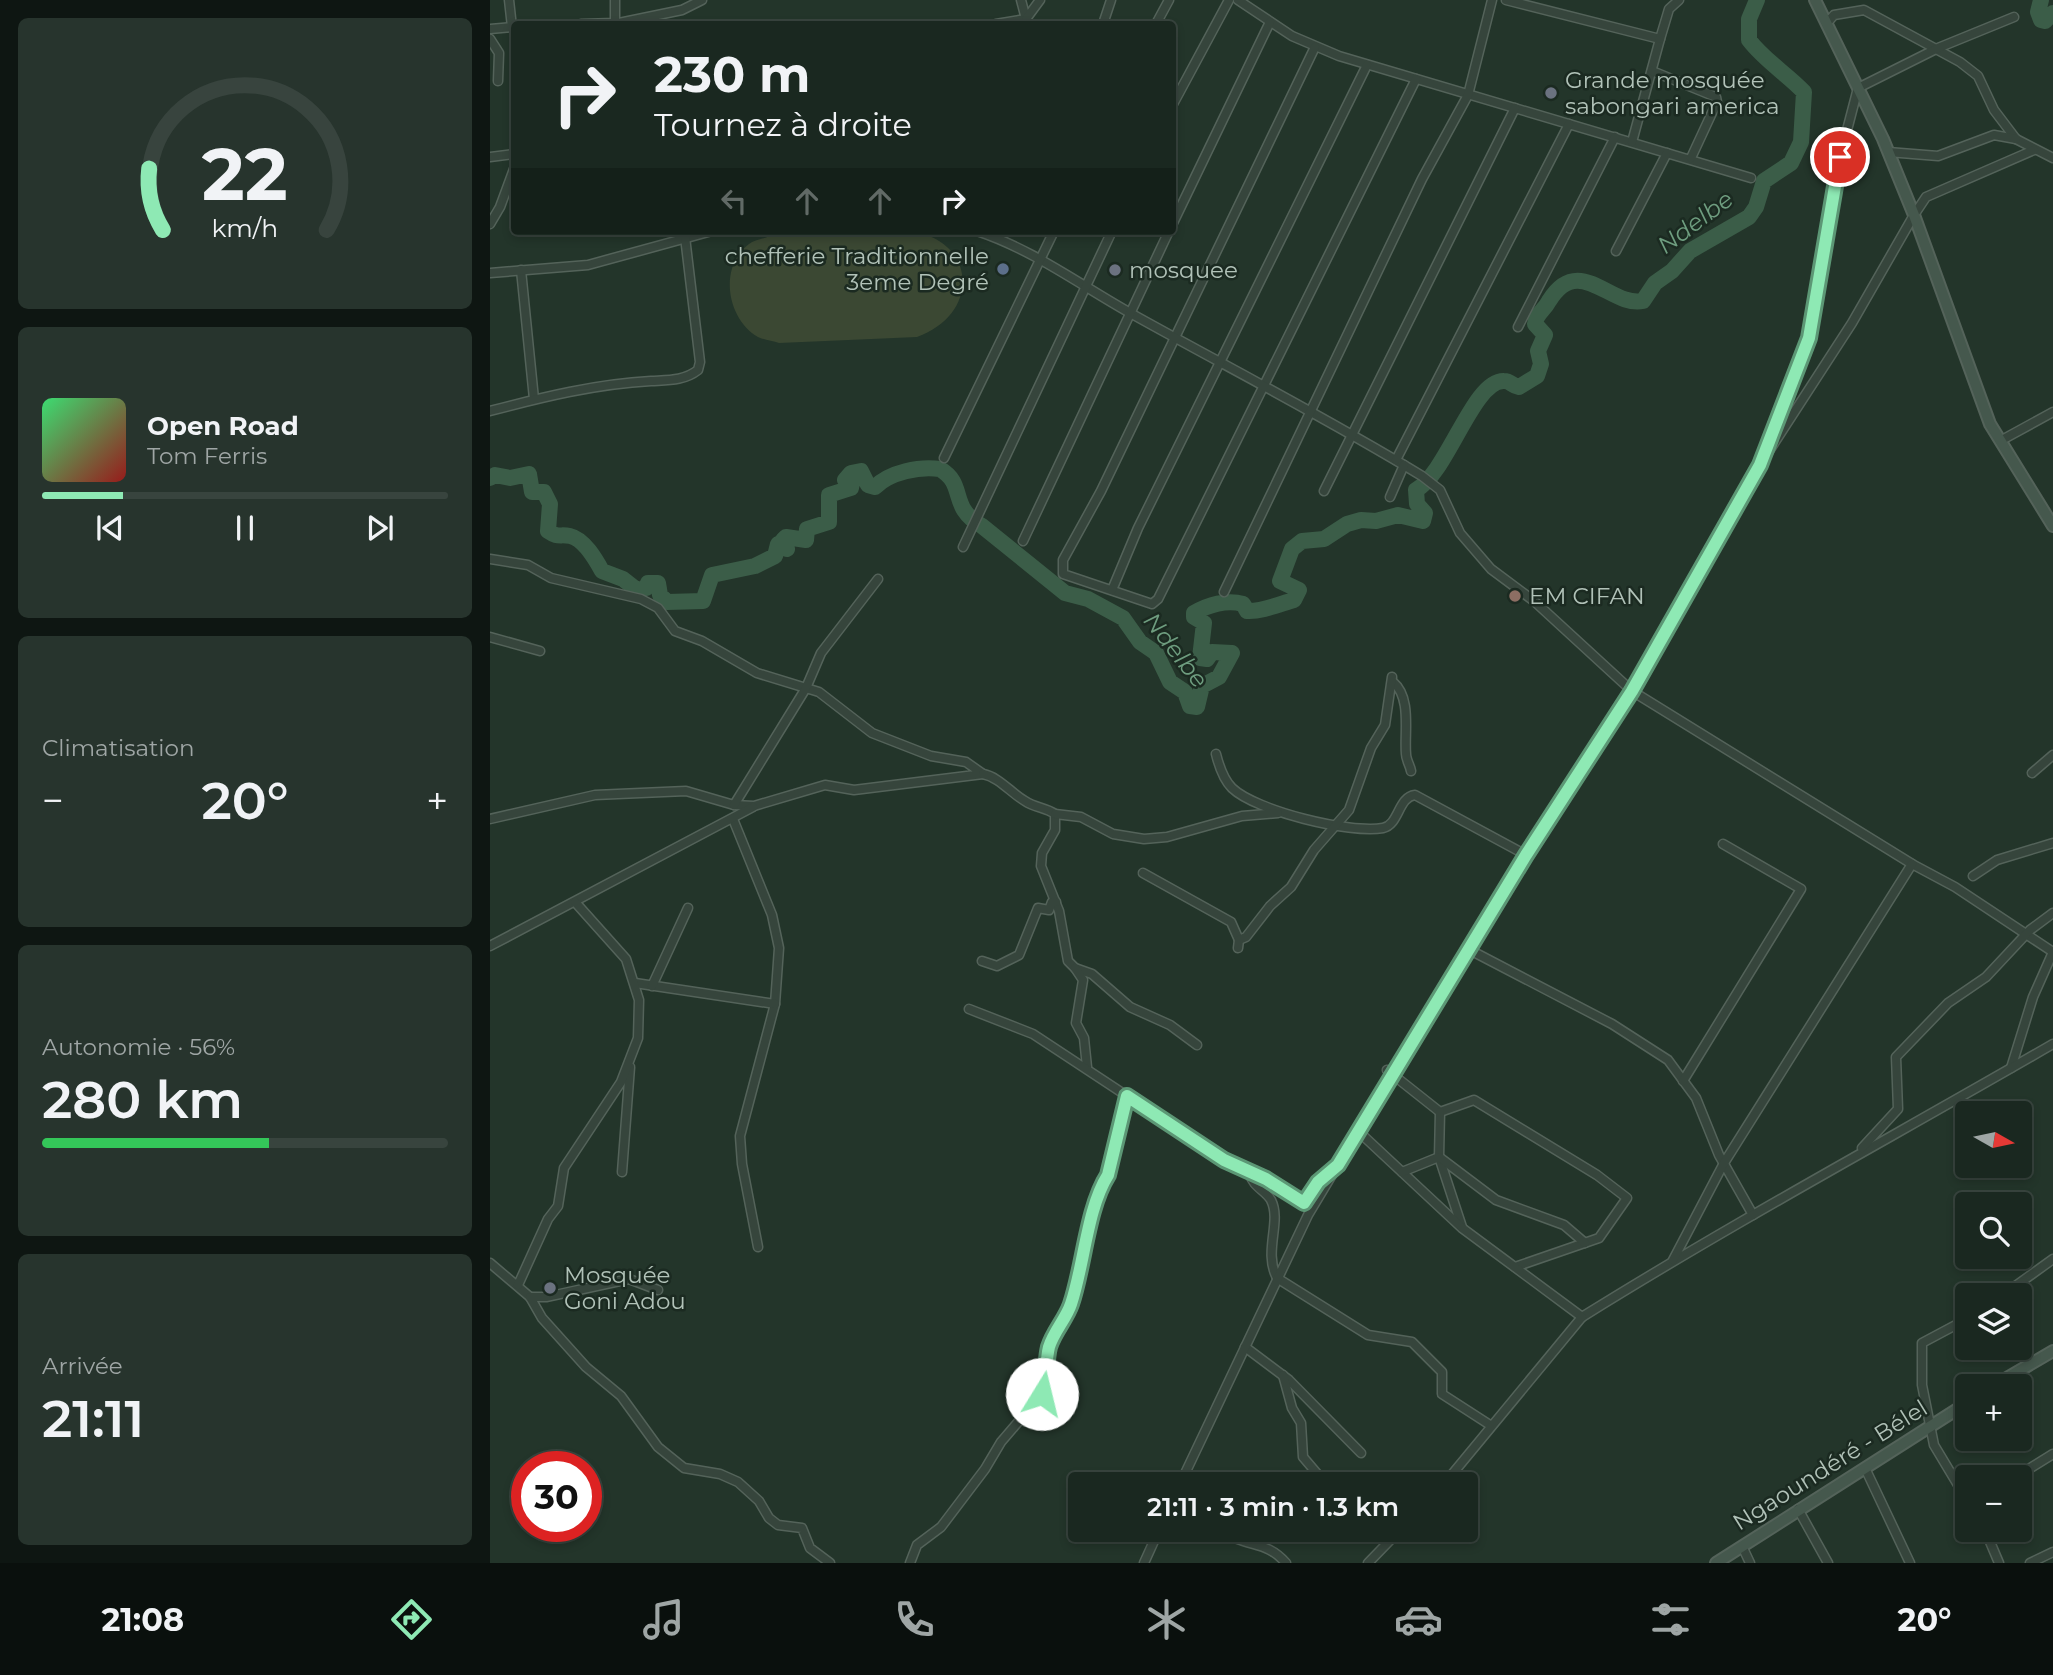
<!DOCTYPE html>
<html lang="fr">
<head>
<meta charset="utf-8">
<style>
  :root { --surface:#1a2820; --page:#27342d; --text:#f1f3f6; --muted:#9fa6a5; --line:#38443e; --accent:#8ee9b4 }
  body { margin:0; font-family:Montserrat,sans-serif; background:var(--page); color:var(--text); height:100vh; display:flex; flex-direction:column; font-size:26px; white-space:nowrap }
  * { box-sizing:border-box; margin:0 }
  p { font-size:23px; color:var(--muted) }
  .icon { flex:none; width:38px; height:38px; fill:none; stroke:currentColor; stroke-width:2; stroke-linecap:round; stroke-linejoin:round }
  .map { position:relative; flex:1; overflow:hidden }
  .details { display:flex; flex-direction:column; gap:18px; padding:18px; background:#0e1612; width:490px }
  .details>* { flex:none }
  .top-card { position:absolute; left:21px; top:21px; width:665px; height:214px; border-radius:7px; box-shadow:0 4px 10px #0003,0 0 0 2px var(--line); background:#1a2820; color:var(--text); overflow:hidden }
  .needle { width:46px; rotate:99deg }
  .controls { position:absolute; left:1465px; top:1101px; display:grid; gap:14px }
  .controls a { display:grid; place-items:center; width:77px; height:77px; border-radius:7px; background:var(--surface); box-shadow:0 4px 10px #0003,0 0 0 2px var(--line); font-size:35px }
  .speed { position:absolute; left:21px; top:1451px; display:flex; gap:14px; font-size:35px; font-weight:700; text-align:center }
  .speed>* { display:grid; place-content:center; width:91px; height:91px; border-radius:50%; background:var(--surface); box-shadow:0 4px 10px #0003,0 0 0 2px var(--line); line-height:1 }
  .speed .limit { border:10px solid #d22; background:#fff; color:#111 }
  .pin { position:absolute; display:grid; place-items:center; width:60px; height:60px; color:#fff; margin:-30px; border:4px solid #fff; border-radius:50%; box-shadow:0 2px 7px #0007 }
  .me { position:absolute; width:77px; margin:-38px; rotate:9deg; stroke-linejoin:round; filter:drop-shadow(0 0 5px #0008) }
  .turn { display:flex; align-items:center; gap:24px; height:147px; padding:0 28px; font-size:32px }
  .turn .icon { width:91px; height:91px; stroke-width:2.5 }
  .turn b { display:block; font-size:49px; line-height:60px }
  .lanes { display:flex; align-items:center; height:66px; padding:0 28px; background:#0003; justify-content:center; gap:35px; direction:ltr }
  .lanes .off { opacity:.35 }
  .big { font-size:52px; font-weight:600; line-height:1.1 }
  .details .card { flex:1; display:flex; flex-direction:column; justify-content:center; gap:10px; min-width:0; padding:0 24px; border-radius:10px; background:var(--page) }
  .details .dial { align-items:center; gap:0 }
  .dial svg { height:182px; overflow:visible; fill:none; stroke:var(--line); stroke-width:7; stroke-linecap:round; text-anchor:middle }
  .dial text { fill:var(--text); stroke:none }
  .song { display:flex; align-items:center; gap:21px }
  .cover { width:84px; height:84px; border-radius:10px; background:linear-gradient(135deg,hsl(140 70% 55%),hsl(0 70% 35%)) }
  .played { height:7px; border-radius:4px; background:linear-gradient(90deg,var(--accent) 20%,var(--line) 20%) }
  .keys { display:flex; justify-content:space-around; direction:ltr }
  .heat { display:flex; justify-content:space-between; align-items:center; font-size:38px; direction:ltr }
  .charge { height:10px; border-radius:5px; background:linear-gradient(90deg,#34c759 56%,var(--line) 0) }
  .trip { position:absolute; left:578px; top:1472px; width:410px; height:70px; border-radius:7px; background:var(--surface); box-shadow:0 4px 10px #0003,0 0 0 2px var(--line); font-weight:600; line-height:70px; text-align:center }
  .dock { display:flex; height:112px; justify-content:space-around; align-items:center; background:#0a100d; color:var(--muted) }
  .dock .icon { width:49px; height:49px }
  .dock .on { color:var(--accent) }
  .dock b { font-size:32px; color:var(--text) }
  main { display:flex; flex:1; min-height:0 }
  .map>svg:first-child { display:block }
  .green { fill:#3b4833 }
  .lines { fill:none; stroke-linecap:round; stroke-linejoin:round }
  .river { stroke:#3b5d48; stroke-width:16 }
  .minor-casing { stroke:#54635a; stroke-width:11 }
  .secondary-casing { stroke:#54635a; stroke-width:14 }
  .minor { stroke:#36453c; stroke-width:8 }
  .secondary { stroke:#45584d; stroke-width:10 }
  .route-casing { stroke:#5c9775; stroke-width:18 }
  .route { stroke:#8ee9b4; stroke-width:12 }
  .worship-dot { fill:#6b7280; stroke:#1b2a21; stroke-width:2.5 }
  .service-dot { fill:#5c6f8a; stroke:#1b2a21; stroke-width:2.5 }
  .education-dot { fill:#8d6e63; stroke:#1b2a21; stroke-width:2.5 }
  .labels { text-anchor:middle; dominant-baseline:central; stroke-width:5; stroke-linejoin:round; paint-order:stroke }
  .poi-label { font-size:23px; fill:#b1c2b8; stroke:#1b2a21; text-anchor:start }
  .street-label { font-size:23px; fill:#b1c2b8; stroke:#1b2a21 }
  .water-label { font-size:24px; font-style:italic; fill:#6e9d7f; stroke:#1b2a21 }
</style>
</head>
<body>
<main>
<section class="details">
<div class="card dial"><svg viewBox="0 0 100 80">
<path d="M14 69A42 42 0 1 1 86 69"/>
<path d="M14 69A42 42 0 0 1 8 42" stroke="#8ee9b4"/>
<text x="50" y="56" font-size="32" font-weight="700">22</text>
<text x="50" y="72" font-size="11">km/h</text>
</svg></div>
<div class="card">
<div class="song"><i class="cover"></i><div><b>Open Road</b><p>Tom Ferris</p></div></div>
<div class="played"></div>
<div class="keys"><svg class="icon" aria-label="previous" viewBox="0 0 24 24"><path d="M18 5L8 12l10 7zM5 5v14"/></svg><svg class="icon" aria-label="pause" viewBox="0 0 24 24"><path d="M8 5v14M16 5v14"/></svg><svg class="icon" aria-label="next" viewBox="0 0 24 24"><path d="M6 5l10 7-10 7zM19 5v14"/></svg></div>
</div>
<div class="card"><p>Climatisation</p>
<div class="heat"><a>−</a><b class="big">20°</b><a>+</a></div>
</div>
<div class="card"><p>Autonomie · 56%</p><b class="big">280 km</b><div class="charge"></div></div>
<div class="card"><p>Arrivée</p><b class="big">21:11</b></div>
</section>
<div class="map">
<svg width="1563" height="1563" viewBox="0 0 1563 1563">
  <rect width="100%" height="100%" fill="#23352a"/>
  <path class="green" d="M410,231C484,231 496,312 427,337L289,343C283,341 274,340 268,337C237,319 228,267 259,244C264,240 273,239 280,236Z"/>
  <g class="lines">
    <g class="river">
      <polyline points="1551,0 1548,12 1551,20 1555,21 1563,13"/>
      <path d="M0,478L5,475L20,478L39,474L42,492H54L60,504L58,531C68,538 70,534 80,536C94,539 106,560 112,571L133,579L147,590L156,588L158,583H168L170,595L177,602L213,601L222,575L265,566L285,556L288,544L297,549L293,540L296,537L316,540L317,529L339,522V495L361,488L362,483L355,480L361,473L371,471L378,485L385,487C400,472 430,466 450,469C477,485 458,507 492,526L575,593L598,599L633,618L650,642L666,653L680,682L695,692L700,706L707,707L712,686L729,677L742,653L722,652L717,659L710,658L714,623L704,617V613C718,605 737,599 753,604L757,611C771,612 790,604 804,600L809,590L790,581L802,549L812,541L834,539L857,524L871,520L886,521L908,515L933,521L935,513L927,504L926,490C958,472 983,380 1014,381C1021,381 1022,386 1029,387L1047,376L1051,364L1048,351L1055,335L1045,324C1046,313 1054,311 1059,301C1089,252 1121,308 1153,301L1165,283L1182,271L1200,251L1259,217L1266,207L1274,181L1301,163L1311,142L1314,92C1297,74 1275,61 1259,40V19L1267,0"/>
    </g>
    <defs>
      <g id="minor">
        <polyline points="19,0 22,27"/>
        <polyline points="748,0 802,36 849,56 1261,178"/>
        <polyline points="1016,0 1170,39 1142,142"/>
        <polyline points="1337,23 1344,15 1374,10 1470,62 1488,76 1504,110 1526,139 1563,158"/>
        <polyline points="91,24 125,23 125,0"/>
        <polyline points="124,24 192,10 212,0"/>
        <polyline points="506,24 536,19 531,0"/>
        <polyline points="537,24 536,19 550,0"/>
        <polyline points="613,24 621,0"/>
        <polyline points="666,24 679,0"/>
        <polyline points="0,29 24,27"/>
        <polyline points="0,39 9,53 8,81"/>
        <polyline points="1170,39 1179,9 1189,0"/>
        <polyline points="825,47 611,491 573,560 573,574 662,604 668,599 926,79"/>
        <polyline points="1162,71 1226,97 1227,102 1201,158"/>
        <polyline points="682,106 739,0"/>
        <polyline points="1398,152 1448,156 1504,135 1526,139"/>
        <polyline points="0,157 24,154"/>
        <polyline points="0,224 10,207 24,169"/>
        <polyline points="682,225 780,22"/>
        <path d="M487,231C544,250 590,285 642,314C739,368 837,418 932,476L950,490L970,533L1001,569L1044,601L1142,691L1422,864L1465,887L1563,952"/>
        <polyline points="1126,251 1177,153"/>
        <polyline points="31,270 44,399"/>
        <polyline points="0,273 98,265 222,231"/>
        <polyline points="1028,327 1125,137"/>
        <path d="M0,411C53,397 106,384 161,381C178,380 194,381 208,370L210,362L195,237"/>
        <polyline points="1510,441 1563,412"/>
        <polyline points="1275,453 1319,338 1344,180 1368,88 1448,48 1524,17"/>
        <polyline points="454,458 564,231"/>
        <polyline points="906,460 1079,124"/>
        <polyline points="834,491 1025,108"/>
        <polyline points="900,497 914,465"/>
        <polyline points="533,541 679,231"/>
        <polyline points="473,547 622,231"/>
        <polyline points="0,559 38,565 61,578 151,599 168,608 185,631 212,641 267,673 329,692 382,733 441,756 476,762 493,774 364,790 335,785 264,806 244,805 196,791 105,795 0,819"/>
        <polyline points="622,590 648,528 877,65"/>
        <polyline points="734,592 932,179 978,95 1002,0"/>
        <polyline points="0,637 50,651"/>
        <path d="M903,682C922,698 914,733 916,754C916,760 920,765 921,771"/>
        <path d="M726,754C729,766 733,779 742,788C766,811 860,834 893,828C909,825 908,797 925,795L1036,855"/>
        <polyline points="1542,773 1563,755"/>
        <path d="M493,774C509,777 521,793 535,801C545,808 555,807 565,814V830L552,853L551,866L569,911L578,961L585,968L602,974L640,1007L680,1025L707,1045"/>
        <polyline points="244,805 316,688 331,653 388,579"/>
        <polyline points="565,814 591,817 623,834 654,839 677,837 752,816 788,813"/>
        <polyline points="243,819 282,915 289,948 285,1004 250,1136 252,1164 268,1247"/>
        <polyline points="653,873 741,922 749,940"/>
        <polyline points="1483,876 1507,860 1563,843"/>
        <polyline points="0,946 263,807"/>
        <polyline points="748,948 749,940 756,937 780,906 801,887 824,850 859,810 881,748 895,725 902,677"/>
        <polyline points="978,949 1122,1024 1178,1060 1206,1098 1229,1155 1263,1215"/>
        <polyline points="492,961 507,966 529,955 548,908 559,910 562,902 566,902"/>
        <polyline points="585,968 593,980 586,1023 594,1038 597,1067"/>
        <polyline points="145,983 285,1004"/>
        <polyline points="162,986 198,908"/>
        <polyline points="1521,1068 1543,997 1563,952"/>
        <polyline points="897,1070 950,1112 984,1100 1107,1175 1137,1198 1109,1238 1025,1267"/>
        <polyline points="1193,1081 1311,889 1233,844"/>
        <polyline points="637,1096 734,1160 776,1179 814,1203 828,1182 842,1169"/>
        <polyline points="950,1112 949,1157 972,1227"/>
        <path d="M868,1131L972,1228L1092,1317C1246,1221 1406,1135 1563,1044"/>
        <polyline points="1372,1148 1408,1109 1406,1057 1458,1003 1496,977 1540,930 1563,913"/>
        <polyline points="132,1172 140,1067"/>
        <polyline points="912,1172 949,1157 1006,1200 1074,1225 1095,1243"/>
        <path d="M760,1174C763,1187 775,1190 781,1200C792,1222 773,1251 787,1278L878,1335L922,1342L952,1372V1394L1000,1425"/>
        <polyline points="1183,1260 1234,1163 1422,864"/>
        <polyline points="0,1263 40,1297 52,1318 96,1367 131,1396 168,1447 194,1468 230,1474 248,1482 269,1501 279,1518 288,1525 312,1528 320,1548 340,1563"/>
        <polyline points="28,1285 58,1219 68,1206 74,1168 131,1082 148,1038 149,1000 136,959 85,902"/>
        <polyline points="1513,1295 1563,1259"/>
        <polyline points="40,1297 56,1297 139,1279 168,1290"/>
        <polyline points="1477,1319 1432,1343 1432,1385 1444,1445 1477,1500"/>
        <polyline points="755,1347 799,1380 871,1453"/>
        <polyline points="793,1375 802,1408 811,1423 813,1457 836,1484"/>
        <polyline points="1375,1468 1420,1563"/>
        <polyline points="1526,1477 1563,1454"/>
        <polyline points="690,1484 818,1215 996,918 1142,691 1270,465 1362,323 1424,215 1436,197 1544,150"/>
        <polyline points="954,1484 1092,1317"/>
        <polyline points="1308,1509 1338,1563"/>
        <path d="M732,1530C757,1549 775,1539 796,1563"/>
        <polyline points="1495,1530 1509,1563"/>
        <polyline points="1252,1546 1260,1563"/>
        <polyline points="420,1563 427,1545 451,1527 495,1469 511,1442 552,1394 558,1375 560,1346 582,1300 596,1238 612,1185 618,1175 637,1096 543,1034 479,1009"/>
        <polyline points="654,1563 669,1530"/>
        <polyline points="878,1563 910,1530"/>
        <polyline points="1540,1563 1563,1552"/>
      </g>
      <g id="secondary">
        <polyline points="1325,0 1393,139 1424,215 1500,424 1563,526"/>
        <polyline points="1503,1386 1563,1351"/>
        <polyline points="1226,1563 1477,1403"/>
      </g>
    </defs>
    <use href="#minor" class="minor-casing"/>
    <use href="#secondary" class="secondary-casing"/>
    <use href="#minor" class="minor"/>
    <use href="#secondary" class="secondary"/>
  </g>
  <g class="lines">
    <defs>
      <path id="route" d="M552,1394C558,1378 555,1363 559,1347C564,1331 576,1319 581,1304C594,1266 597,1208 618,1175L637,1096L734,1160L776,1179L814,1203L828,1182L848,1165L1036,855L1142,691L1270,465L1319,338L1350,157"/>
    </defs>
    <use href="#route" class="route-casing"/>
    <use href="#route" class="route"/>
  </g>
  <g class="worship-dot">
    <circle cx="1061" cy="93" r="7"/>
    <circle cx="625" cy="270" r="7"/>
    <circle cx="60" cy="1288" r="7"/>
  </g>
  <circle class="service-dot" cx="513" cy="269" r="7"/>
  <circle class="education-dot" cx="1025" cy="596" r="7"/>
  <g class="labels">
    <g class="poi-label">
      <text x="1075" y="80">Grande mosquée<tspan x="1075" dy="26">sabongari america</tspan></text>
      <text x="499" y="256" text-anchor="end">chefferie Traditionnelle<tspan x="499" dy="26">3eme Degré</tspan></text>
      <text x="639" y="270">mosquee</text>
      <text x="1039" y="596">EM CIFAN</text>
      <text x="74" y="1275">Mosquée<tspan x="74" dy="26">Goni Adou</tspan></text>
    </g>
    <g class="street-label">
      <text transform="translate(1340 1465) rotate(-32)">Ngaoundéré - Bélel</text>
    </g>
    <g class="water-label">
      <text transform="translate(1205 222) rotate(-37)">Ndelbe</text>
      <text transform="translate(686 650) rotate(52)">Ndelbe</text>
    </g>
  </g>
</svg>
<div class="controls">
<a><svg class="needle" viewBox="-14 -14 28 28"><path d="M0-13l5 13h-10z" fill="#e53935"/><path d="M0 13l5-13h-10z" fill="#9fa6a5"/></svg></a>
<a><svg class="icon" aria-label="search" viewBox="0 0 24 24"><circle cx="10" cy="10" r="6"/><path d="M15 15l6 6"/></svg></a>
<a><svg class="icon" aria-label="layers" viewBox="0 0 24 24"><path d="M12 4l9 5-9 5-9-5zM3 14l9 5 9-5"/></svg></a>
<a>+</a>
<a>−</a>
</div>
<div class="speed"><div class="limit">30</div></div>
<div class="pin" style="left:1350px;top:157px;background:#d93025"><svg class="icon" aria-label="arrive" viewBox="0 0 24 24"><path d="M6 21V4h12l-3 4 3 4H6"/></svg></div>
<svg class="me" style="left:552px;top:1394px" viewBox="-20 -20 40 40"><circle r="19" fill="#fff"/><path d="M0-13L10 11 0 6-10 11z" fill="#8ee9b4"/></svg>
<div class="trip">21:11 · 3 min · 1.3 km</div>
<div class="top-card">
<div class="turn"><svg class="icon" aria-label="right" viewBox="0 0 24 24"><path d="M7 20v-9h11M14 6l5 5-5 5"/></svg><div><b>230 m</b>Tournez à droite</div></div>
<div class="lanes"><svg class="icon off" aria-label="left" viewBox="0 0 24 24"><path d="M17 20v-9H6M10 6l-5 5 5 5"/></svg><svg class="icon off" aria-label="ahead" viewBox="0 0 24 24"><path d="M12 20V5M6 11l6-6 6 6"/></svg><svg class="icon off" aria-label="ahead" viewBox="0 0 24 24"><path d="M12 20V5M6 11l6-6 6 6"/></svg><svg class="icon" aria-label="right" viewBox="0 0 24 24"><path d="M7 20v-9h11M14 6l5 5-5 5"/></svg></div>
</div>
</div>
</main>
<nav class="dock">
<b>21:08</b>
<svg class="icon on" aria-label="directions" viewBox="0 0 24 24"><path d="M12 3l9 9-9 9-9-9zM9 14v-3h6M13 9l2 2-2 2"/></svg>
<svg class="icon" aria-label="music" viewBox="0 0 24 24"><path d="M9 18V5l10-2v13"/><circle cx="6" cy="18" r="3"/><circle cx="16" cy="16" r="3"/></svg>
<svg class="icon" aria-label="phone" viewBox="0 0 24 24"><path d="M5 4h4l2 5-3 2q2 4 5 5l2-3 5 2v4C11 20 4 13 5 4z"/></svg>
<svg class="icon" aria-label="climate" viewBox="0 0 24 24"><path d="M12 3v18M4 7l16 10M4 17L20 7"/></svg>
<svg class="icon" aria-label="car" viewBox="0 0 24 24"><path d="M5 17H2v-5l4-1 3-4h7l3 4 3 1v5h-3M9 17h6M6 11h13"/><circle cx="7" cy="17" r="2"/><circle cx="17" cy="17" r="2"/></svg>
<svg class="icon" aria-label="filters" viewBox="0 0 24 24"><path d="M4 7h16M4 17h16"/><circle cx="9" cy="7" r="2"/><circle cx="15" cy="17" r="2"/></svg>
<b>20°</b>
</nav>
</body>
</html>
